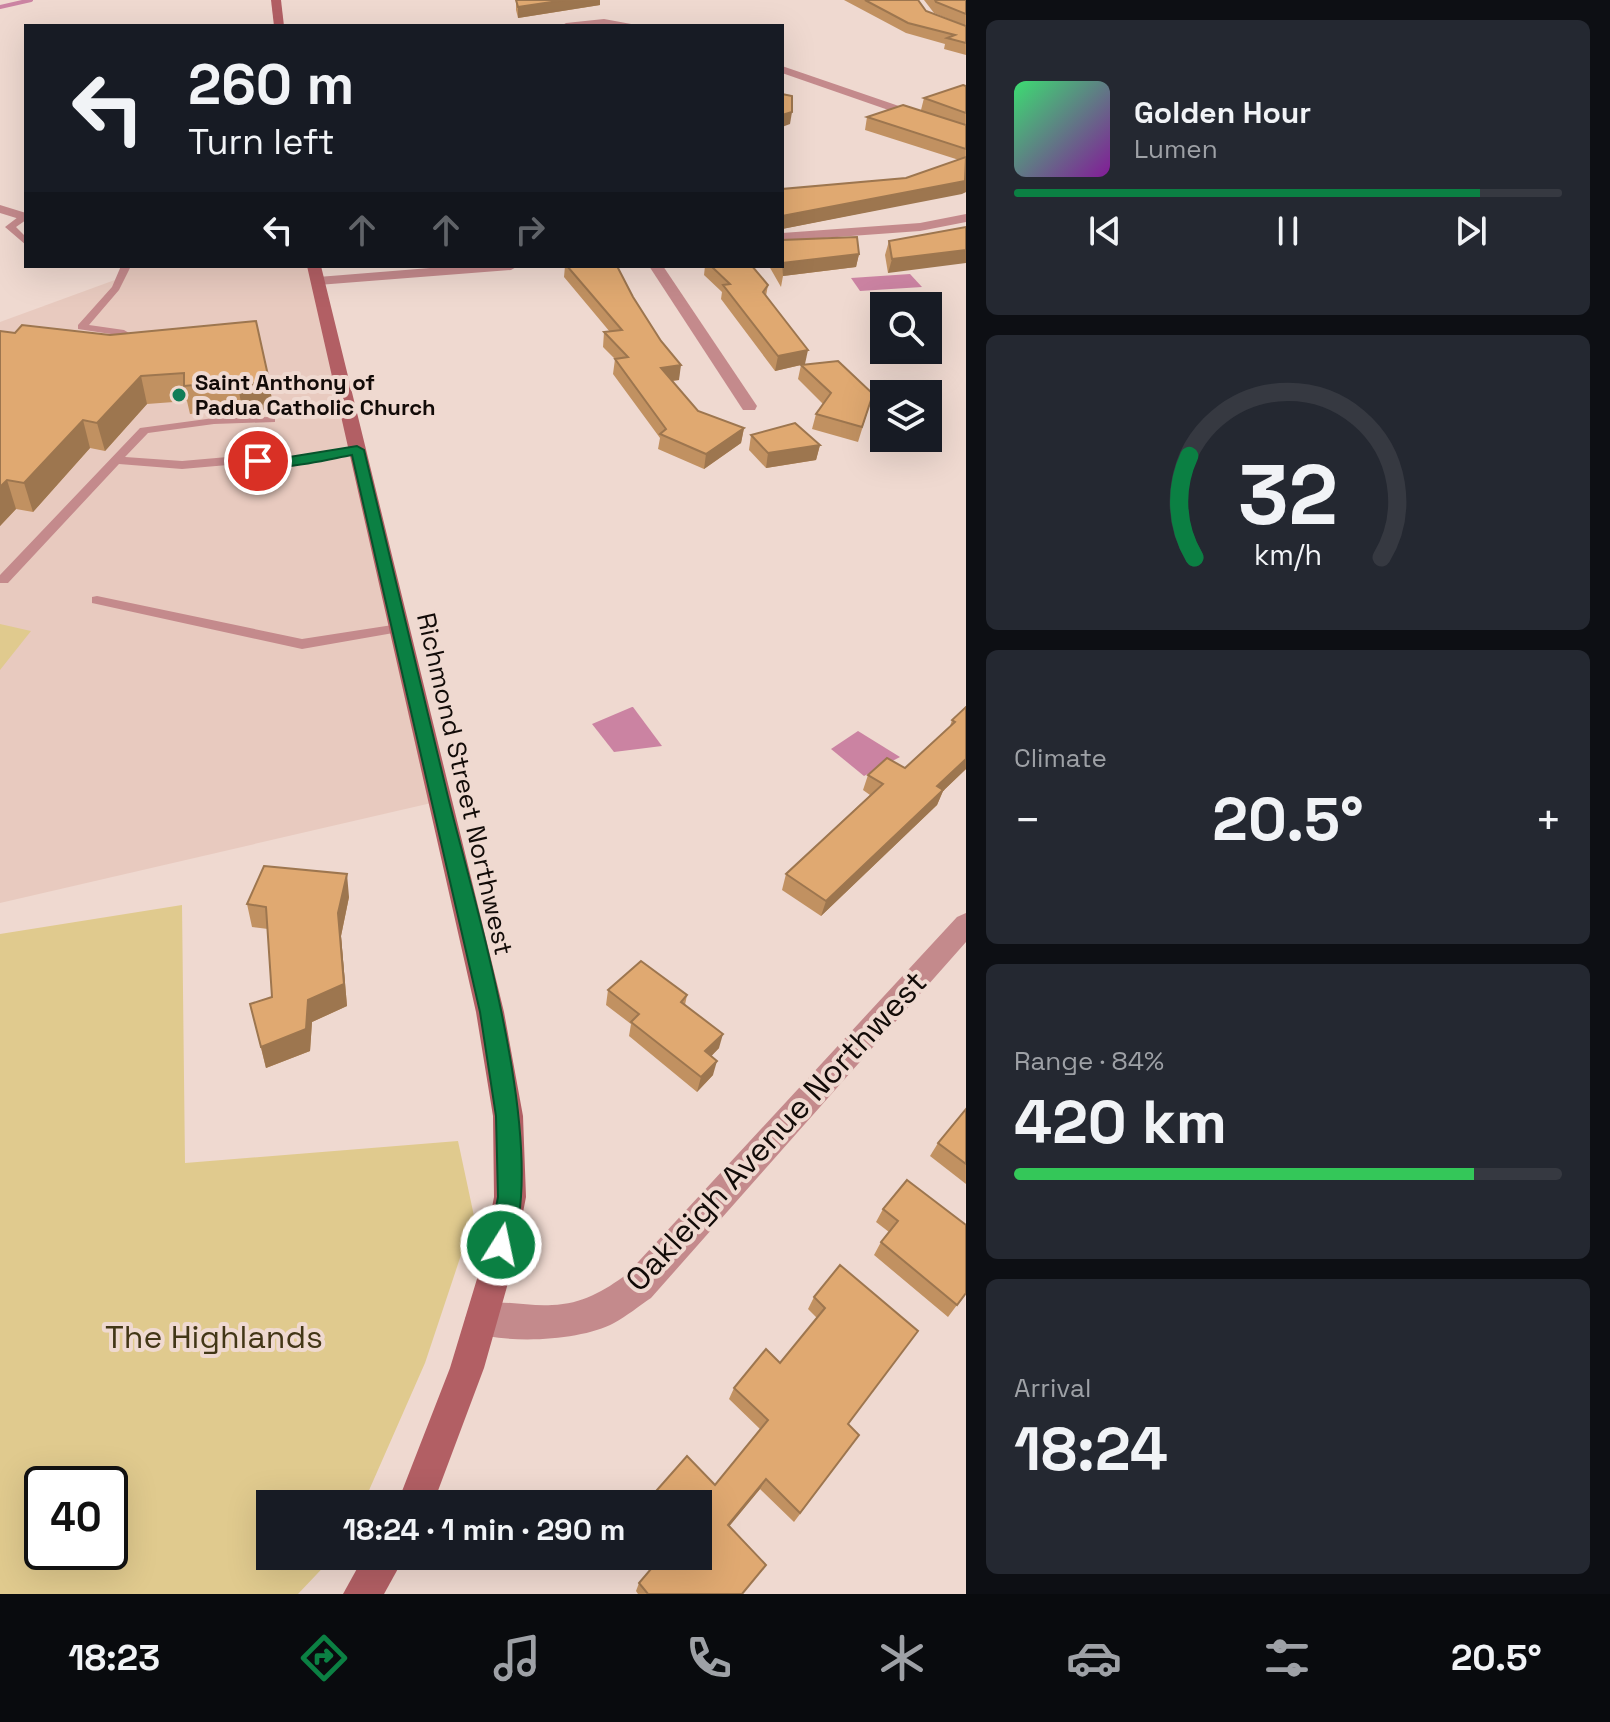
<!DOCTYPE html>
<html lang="en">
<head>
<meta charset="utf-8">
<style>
  :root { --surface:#171b24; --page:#242831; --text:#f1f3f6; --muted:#9ea1a6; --line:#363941; --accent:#0b8043 }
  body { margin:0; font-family:"Space Grotesk",sans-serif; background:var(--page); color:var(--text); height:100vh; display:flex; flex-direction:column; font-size:30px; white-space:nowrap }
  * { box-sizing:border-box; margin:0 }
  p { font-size:26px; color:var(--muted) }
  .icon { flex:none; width:44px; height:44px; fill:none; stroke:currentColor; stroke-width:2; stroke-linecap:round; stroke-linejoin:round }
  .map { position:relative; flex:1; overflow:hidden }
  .drawer { display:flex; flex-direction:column; gap:20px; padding:20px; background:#0d0f14; width:644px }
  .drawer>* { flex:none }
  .banner { position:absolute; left:24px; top:24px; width:760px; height:244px; border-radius:0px; box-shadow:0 8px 32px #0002; background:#171b24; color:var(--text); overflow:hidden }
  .fabs { position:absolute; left:870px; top:292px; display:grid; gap:16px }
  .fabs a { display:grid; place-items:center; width:72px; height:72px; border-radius:0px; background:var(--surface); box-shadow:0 8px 32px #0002; font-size:40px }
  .speed { position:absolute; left:24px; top:1466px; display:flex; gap:16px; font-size:40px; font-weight:700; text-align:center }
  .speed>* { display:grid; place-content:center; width:104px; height:104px; border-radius:50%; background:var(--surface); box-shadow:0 8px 32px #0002; line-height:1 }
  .speed .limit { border:4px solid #111; border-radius:12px; background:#fff; color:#111 }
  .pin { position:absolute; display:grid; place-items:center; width:68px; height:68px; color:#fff; margin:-34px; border:4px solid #fff; border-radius:50%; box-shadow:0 2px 8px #0007 }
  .me { position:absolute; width:88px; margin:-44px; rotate:10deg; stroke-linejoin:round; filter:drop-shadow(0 0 6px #0008) }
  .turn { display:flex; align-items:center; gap:28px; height:168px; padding:0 32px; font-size:36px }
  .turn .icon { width:104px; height:104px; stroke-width:2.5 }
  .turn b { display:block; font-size:56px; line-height:68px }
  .lanes { display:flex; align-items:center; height:76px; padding:0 32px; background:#0003; justify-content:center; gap:40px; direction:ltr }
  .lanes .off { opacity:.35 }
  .big { font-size:60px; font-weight:600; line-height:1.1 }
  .drawer .tile { flex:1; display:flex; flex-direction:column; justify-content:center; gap:12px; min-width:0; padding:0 28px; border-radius:12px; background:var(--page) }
  .drawer .dial { align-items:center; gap:0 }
  .dial svg { height:208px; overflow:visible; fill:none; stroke:var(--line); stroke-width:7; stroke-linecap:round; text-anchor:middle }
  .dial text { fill:var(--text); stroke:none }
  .song { display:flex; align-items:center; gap:24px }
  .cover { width:96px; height:96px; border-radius:12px; background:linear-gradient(135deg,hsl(140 70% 55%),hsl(290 70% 35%)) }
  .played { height:8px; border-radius:4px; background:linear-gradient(90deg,var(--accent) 85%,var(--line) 85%) }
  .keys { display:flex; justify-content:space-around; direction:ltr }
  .heat { display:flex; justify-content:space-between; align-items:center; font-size:44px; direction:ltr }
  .charge { height:12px; border-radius:6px; background:linear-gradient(90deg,#34c759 84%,var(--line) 0) }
  .trip { position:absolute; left:256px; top:1490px; width:456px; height:80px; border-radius:0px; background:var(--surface); box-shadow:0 8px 32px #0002; font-weight:600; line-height:80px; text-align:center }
  .tabs { display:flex; height:128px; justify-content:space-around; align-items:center; background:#090b0e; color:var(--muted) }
  .tabs .icon { width:56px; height:56px }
  .tabs .on { color:var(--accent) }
  .tabs b { font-size:36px; color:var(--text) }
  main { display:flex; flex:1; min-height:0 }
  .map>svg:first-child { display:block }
  .built { fill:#e8cabf }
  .green { fill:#e0ca8e; fill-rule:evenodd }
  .water { fill:#cb83a2 }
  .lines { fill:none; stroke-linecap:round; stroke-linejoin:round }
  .stream { stroke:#cb83a2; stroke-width:4 }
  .lane { fill:#c48a8c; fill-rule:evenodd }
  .street { fill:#c48a8c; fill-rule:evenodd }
  .secondary { fill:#b25f64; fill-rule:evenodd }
  .wall { fill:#c19161 }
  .shaded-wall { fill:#9d764f }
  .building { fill:#e0a971; stroke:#9d764f; stroke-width:2 }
  .route { fill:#0b8043; stroke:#07532c; stroke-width:2 }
  .poi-dot { fill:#117d58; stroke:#efd9d0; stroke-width:3 }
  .labels { text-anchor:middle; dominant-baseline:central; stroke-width:8; stroke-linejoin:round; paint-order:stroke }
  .far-poi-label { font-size:22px; font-weight:bold; fill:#120b08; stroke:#efd9d0; text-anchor:start }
  .street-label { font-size:26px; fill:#120b08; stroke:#efd9d0 }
  .near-street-label { font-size:32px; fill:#120b08; stroke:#efd9d0 }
  .near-park-label { font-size:32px; fill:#423616; stroke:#efd9d0 }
</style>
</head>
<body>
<main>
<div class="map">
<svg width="966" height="1594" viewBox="0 0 966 1594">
  <rect width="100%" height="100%" fill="#efd9d0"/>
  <polygon class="built" points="132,266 314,266 440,801 0,903 0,322 123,277"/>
  <g class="green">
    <polygon points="0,624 31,631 0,670"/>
    <path d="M182,905L185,1163L458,1141L474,1216L425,1363L363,1504H270V1556H334L298,1594H0V934ZM42,1484H110V1552H42Z"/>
  </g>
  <g class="water">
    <polygon points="910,274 922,287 860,291 851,278"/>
    <polygon points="632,707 633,707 662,746 614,752 592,724"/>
    <polygon points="858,731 900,757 864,776 831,749"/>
  </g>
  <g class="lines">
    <polyline class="stream" points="0,7 31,0"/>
    <g class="lane">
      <polygon points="22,214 26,214 26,220 16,227 26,237 26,245 5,227"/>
      <polygon points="121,266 131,266 119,290 89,325 124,330 129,333 124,336 78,329 78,325 112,287"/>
      <polygon points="271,417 275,418 275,422 214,424 148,433 125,457 182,461 239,456 271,459 271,448 277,444 283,448 283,458 357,446 363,450 357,454 277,467 239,464 182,469 119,464 8,583 0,583 0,575 140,428 214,418"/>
      <polygon points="97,596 302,639 399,624 406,628 399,632 302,649 92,603 92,597"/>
    </g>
    <g class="street">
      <polygon points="604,19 642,26 561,26 566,23"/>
      <polygon points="782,66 966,129 966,137 782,73"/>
      <polygon points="0,205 26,213 26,221 0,213"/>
      <polygon points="966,214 966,222 920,231 782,241 782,233 920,223"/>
      <polygon points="455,266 518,266 511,270 318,285 311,281 318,277"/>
      <polygon points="649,266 663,266 757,406 755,410 743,410"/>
      <path d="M966,913V942L651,1298C639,1306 627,1316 614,1323C581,1341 505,1345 470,1331L465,1319L470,1307C495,1297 525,1307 552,1305C582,1304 604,1291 627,1274L957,917Z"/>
    </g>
    <g class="secondary">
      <polygon points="271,0 281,0 284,26 274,26"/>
      <polygon points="307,266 321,266 504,1012 523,1116 526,1197 512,1269 484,1368 433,1504 397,1504 450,1368 480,1269 494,1197 493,1116 476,1012"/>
      <polygon points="364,1556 405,1556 384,1594 343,1594"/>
    </g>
  </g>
  <g class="wall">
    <polygon points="516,0 600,5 518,18 516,10"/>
    <polygon points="844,0 918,0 926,11 966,26 966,55 944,49 945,44 906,33"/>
    <polygon points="924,0 966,0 966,26 934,13"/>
    <polygon points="966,86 966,192 782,229 782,189 906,178 959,160 865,130 867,117 921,110 924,98"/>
    <polygon points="966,227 888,273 885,255 889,241"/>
    <polygon points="859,254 856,267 783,276 781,287 769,266 782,266"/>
    <polygon points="565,266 617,266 633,297 679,380 672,381 698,411 744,428 741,443 704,469 658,449 660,438 613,374 615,359 603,347 604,332 610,332 564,277"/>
    <polygon points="705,266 752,266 768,285 766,296 805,364 873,394 858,442 812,429 816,414 823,404 798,379 801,365 775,371 721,299 722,292 704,275"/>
    <polygon points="0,331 269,380 273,408 243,414 241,409 190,414 187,401 147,404 105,451 90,448 33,512 16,509 0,526"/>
    <polygon points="751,435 820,445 816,460 766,468 749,450"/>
    <polygon points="966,706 966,769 943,791 937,805 821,916 782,890 786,874 870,795 863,790 868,775 905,768 950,726 952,720"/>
    <polygon points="349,897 341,936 347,1006 312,1022 310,1051 266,1068 250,1004 272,997 268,929 252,927 247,904"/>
    <polygon points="608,990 687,995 685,1005 719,1048 711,1056 713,1075 697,1092 629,1036 631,1024 606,1005"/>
    <polygon points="966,1109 966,1184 930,1156 938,1143"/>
    <polygon points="907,1180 966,1293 948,1317 874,1255 881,1242 889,1232 876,1222 883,1209"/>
    <polygon points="840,1265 848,1424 859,1435 794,1522 760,1489 729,1526 743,1594 638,1594 636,1591 639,1583 698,1556 698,1504 647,1504 649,1499 715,1485 760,1429 729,1399 734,1388 780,1363 817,1318 808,1309 814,1297"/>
  </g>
  <g class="shaded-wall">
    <polygon points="565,0 600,0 600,5 518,18 518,7"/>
    <polygon points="792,112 790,124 782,127 782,115"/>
    <polygon points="966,181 966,192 962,194 782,229 782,216"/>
    <polygon points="966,250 966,263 888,273 892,259"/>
    <polygon points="859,254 856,267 783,276 782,263"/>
    <polygon points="808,350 805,364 775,371 778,356"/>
    <polygon points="681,365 679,380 659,382 661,368"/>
    <polygon points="141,376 147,404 105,451 97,423"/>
    <polygon points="269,380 273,408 243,414 238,386"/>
    <polygon points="83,420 90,448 33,512 24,483"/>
    <polygon points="744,428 741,443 704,469 706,454"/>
    <polygon points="820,445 816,460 766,468 768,453"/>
    <polygon points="7,480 16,509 0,526 0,487"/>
    <polygon points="966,759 966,769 943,791 937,805 821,916 826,901 937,786"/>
    <polygon points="347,874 349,897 341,936 347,1006 312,1022 310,1051 266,1068 261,1047 308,1000 338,913"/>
    <polygon points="723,1034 719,1048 702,1066 705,1051"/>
    <polygon points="717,1061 713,1075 697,1092 701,1077"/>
    <polygon points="766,1479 760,1489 723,1534 728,1525"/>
  </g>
  <g class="building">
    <polygon points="516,0 565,0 518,7"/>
    <polygon points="865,0 918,0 926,11 966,26 966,43 947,38 955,35 908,23"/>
    <polygon points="935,0 966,0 966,14 936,2"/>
    <polygon points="963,85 966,86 966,113 924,98"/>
    <polygon points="782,94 792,96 792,112 782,115"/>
    <polygon points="903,105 966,125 966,149 867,117"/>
    <polygon points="966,157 965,181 782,216 782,189 906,178"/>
    <polygon points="966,227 966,250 892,259 889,241"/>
    <polygon points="857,237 859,254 782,263 782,240"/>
    <polygon points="567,266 617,266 633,297 661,341 681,365 661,368 698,411 744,428 706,454 660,434 666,429 615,359 628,357 604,332 622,330"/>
    <polygon points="711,266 752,266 768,285 763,292 808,350 778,356 723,285 730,284"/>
    <polygon points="256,321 269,380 238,386 237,381 184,386 184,373 141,376 97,423 83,420 24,483 7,480 0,487 0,331 15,333 22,325 110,335"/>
    <polygon points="838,361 873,394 862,427 816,414 831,393 801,365"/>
    <polygon points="795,423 820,445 768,453 751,435"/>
    <polygon points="966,707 966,759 937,786 943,790 826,901 786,874 883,784 868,775 887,758 905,768 955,722 952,720"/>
    <polygon points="264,866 347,874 338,913 344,984 308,1000 306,1029 261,1047 250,1004 272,997 266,907 247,904"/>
    <polygon points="641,961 687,995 681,1002 723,1034 705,1051 717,1061 701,1077 631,1022 639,1014 608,990"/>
    <polygon points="966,1109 966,1164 938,1143"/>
    <polygon points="907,1180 966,1225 966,1293 957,1305 881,1242 898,1221 883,1209"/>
    <polygon points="840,1265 918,1331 848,1424 859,1435 800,1513 766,1479 728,1525 766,1565 742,1594 648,1594 639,1583 662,1556 698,1556 698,1504 653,1504 649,1499 687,1456 715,1485 768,1420 734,1388 766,1349 780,1363 825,1308 814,1297"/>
  </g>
  <path class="route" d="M357,446L364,450C392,566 420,681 448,797C475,906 552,1153 509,1254L501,1257L492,1254L489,1245L498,1197L496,1116L480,1012L352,455C328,459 269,475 251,461L258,457L277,459Z"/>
  <circle class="poi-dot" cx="179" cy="395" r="8"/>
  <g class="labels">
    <g class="far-poi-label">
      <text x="195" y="382">Saint Anthony of<tspan x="195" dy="25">Padua Catholic Church</tspan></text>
    </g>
    <g class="street-label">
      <text transform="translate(465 784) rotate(77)">Richmond Street Northwest</text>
    </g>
    <g class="near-street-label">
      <text transform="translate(776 1131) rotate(-47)">Oakleigh Avenue Northwest</text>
    </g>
    <g class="near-park-label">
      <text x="214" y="1337">The Highlands</text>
    </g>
  </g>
</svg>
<div class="fabs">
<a><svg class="icon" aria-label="search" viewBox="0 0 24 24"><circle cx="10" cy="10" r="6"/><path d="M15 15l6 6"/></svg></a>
<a><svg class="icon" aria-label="layers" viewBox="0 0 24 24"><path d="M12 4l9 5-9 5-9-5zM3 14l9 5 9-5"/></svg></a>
</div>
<div class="speed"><div class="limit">40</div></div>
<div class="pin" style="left:258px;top:461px;background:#d93025"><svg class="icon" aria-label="arrive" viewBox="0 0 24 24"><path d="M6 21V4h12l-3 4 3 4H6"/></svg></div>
<svg class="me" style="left:501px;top:1245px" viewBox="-20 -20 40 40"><circle r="17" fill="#0b8043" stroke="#fff" stroke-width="3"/><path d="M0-11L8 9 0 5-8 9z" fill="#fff"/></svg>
<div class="trip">18:24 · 1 min · 290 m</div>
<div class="banner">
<div class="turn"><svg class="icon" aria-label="left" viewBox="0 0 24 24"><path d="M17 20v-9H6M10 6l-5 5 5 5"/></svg><div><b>260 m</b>Turn left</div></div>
<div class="lanes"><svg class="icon" aria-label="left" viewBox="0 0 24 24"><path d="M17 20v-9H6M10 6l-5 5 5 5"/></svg><svg class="icon off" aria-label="ahead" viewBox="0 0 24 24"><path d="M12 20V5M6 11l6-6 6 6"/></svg><svg class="icon off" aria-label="ahead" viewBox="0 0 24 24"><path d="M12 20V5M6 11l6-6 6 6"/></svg><svg class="icon off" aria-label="right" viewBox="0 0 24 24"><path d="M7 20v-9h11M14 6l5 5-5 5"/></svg></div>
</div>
</div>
<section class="drawer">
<div class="tile">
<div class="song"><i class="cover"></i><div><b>Golden Hour</b><p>Lumen</p></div></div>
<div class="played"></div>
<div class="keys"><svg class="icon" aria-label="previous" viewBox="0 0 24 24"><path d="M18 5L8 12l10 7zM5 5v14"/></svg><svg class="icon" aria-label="pause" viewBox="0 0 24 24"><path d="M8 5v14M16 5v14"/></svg><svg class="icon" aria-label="next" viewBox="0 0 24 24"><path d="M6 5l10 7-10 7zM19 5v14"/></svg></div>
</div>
<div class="tile dial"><svg viewBox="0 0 100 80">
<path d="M14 69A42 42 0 1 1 86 69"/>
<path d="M14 69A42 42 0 0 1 12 30" stroke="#0b8043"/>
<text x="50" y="56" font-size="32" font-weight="700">32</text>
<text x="50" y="72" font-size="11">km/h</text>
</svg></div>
<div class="tile"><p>Climate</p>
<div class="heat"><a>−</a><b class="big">20.5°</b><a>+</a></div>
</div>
<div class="tile"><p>Range · 84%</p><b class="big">420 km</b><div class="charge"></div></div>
<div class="tile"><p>Arrival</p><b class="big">18:24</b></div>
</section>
</main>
<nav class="tabs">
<b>18:23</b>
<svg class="icon on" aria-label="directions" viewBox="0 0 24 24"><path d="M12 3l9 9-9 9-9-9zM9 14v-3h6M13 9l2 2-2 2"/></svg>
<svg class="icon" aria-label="music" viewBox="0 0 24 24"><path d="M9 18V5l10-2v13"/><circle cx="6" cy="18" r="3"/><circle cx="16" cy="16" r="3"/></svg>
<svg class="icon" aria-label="phone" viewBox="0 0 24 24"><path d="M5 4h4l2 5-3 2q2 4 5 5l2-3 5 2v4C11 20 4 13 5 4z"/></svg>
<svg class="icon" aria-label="climate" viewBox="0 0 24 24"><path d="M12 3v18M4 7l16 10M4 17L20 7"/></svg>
<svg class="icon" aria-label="car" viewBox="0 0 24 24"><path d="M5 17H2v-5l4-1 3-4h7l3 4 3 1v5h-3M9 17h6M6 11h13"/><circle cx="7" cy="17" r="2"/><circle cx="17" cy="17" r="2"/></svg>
<svg class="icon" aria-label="filters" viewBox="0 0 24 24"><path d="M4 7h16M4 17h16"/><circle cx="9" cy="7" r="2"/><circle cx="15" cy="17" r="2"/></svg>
<b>20.5°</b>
</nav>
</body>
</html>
